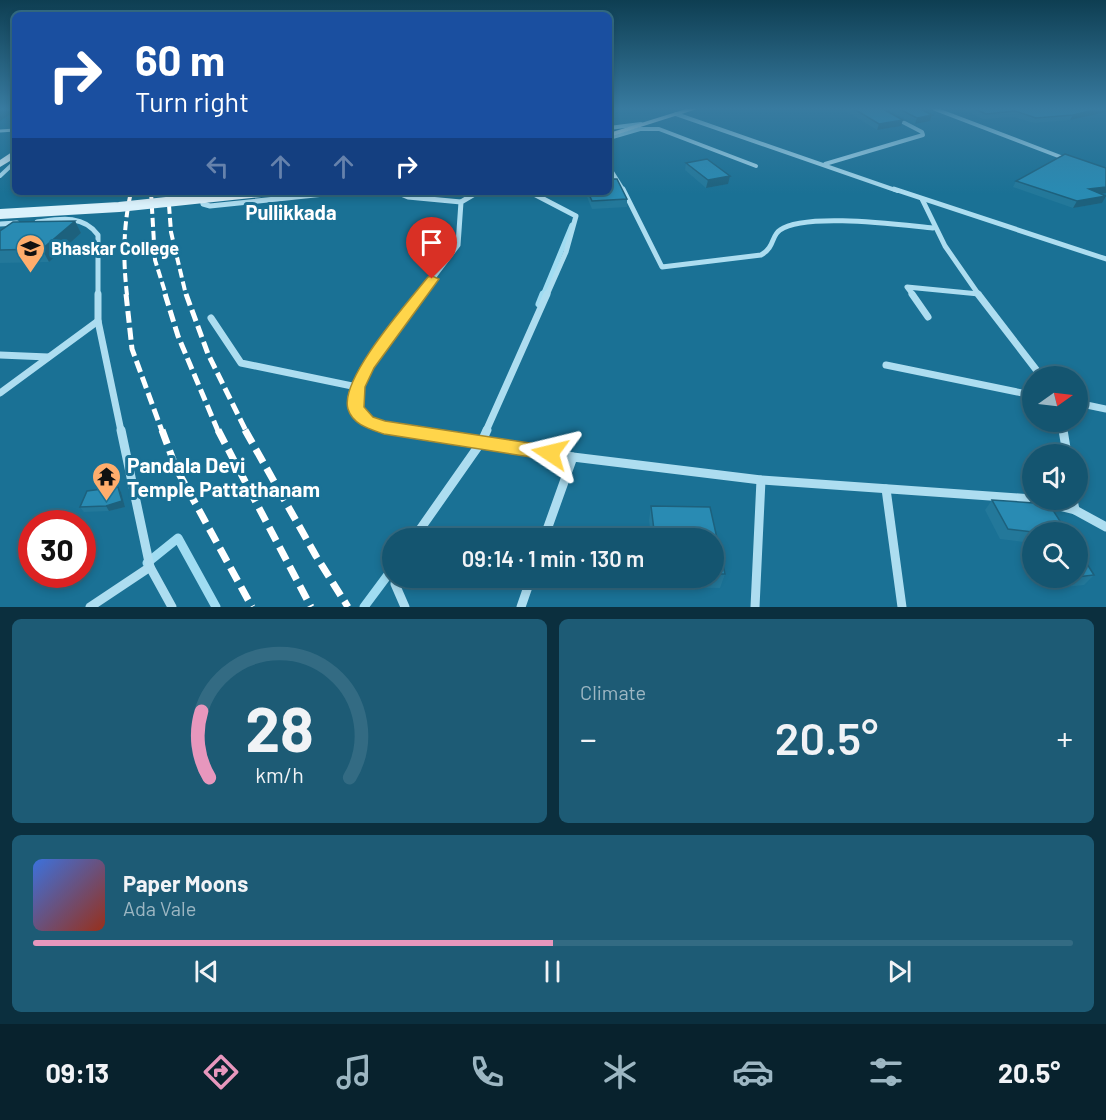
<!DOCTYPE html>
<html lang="en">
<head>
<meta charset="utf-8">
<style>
  :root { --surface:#145570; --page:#1d5b75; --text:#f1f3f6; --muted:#9db7c3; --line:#336b83; --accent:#e797bd }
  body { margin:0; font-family:Barlow,sans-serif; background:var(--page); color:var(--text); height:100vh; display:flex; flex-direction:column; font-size:22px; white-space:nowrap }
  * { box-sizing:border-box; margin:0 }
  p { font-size:20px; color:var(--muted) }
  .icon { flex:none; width:33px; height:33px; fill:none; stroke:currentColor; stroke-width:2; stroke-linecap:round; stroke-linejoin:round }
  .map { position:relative; height:607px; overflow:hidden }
  .drawer { display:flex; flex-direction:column; gap:12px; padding:12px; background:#0b2f3e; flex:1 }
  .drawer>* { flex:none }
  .hud { position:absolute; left:12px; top:12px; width:600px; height:183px; border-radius:9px; box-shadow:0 3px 9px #0003,0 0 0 2px var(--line); background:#1a4fa0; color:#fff; overflow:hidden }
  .needle { width:39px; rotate:76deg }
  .buttons { position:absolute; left:1022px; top:366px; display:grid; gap:12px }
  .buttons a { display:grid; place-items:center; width:66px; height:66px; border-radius:50%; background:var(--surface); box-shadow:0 3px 9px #0003,0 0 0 2px var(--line); font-size:30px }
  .speed { position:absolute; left:18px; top:510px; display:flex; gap:12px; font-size:30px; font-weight:700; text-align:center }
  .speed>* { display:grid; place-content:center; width:78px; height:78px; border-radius:50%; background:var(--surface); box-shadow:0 3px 9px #0003,0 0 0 2px var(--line); line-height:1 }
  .speed .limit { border:9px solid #d22; background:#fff; color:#111 }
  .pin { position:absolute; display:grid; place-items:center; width:51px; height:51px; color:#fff; margin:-62px -26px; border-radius:50% 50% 50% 0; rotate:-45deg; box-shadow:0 0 6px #0007 }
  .pin .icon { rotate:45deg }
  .me { position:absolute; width:66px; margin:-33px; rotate:280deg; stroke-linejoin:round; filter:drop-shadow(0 0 4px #0008) }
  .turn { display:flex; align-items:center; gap:21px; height:126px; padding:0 24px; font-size:27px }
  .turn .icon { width:78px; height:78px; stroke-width:2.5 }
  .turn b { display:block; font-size:42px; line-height:51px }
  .lanes { display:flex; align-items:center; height:57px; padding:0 24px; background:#0003; justify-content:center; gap:30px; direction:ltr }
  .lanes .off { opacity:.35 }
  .big { font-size:45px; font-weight:600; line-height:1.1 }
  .drawer .widget { flex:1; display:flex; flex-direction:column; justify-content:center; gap:9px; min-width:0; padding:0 21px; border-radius:9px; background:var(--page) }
  .drawer .dial { align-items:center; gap:0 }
  .dial svg { height:156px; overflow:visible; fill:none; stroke:var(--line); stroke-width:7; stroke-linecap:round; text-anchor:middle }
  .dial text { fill:var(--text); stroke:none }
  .song { display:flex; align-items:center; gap:18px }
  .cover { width:72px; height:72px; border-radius:9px; background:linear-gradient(135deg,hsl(220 70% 55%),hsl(10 70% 35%)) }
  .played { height:6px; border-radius:3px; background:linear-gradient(90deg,var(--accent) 50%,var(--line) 50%) }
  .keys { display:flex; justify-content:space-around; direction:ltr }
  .heat { display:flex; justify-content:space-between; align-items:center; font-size:33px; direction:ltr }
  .drawer .tiles { flex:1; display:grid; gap:12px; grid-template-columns:1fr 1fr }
  .widget:last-child { grid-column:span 2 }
  .trip { position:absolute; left:382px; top:528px; width:342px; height:60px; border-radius:30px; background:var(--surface); box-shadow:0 3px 9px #0003,0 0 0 2px var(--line); font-weight:600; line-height:60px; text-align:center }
  .tab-bar { display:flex; height:96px; justify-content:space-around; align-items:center; background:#08222d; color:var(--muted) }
  .tab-bar .icon { width:42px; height:42px }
  .tab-bar .on { color:var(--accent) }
  .tab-bar b { font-size:27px; color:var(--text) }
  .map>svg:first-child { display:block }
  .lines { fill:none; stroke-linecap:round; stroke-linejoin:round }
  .stream-far2 { stroke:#a0dcf2; stroke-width:5 }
  .stream-far1 { stroke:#a0dcf2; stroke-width:7 }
  .stream { stroke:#a0dcf2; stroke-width:9 }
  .service { stroke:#adddf0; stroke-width:3 }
  .minor-far3 { stroke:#adddf0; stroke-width:4 }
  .minor-far2 { stroke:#adddf0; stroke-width:5 }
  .minor-far1 { stroke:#adddf0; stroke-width:7 }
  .minor { stroke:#adddf0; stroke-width:9 }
  .secondary { fill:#daf1fb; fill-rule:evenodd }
  .rail-far2 { stroke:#fff; stroke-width:4; stroke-dasharray:9 4; stroke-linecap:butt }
  .rail-far1 { stroke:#fff; stroke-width:5; stroke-dasharray:12 5; stroke-linecap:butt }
  .rail { stroke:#fff; stroke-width:7; stroke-dasharray:15 7; stroke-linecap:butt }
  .secondary-bridge { stroke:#daf1fb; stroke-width:10 }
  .wall { fill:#23789a }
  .shaded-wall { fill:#1d617d }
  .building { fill:#298bb3; stroke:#1d617d; stroke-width:1.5 }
  .route { fill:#ffd54a; stroke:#a68a30; stroke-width:1.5 }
  .labels { text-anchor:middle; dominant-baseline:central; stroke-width:6; stroke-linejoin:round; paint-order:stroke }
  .poi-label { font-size:18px; font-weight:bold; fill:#fff; stroke:#1a7195; text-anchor:start }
  .neighbourhood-label { font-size:20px; font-weight:bold; fill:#fff; stroke:#1a7195 }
  .near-poi-label { font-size:21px; font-weight:bold; fill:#fff; stroke:#1a7195; text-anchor:start }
</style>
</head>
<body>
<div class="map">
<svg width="1106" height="607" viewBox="0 0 1106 607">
  <rect width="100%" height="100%" fill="#1a7195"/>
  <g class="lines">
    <polyline class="stream-far2" points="543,295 572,225"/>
    <polyline class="stream-far1" points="539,304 543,294"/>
    <g class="stream">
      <polyline points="147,563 178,538 216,607"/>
      <polyline points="364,607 393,568"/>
    </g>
    <polyline class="service" points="0,131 15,130"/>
    <g class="minor-far3">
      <polyline points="935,109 1066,159"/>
      <polyline points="676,114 898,191"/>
      <polyline points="609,128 641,124"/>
      <polyline points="609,138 640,129 659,129 756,166"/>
      <polyline points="825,164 923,135 922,132 897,119"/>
      <polyline points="609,167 624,191"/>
      <polyline points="0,176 15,162"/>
    </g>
    <g class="minor-far2">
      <path d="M623,189L662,267L761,255C775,247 771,236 780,230C805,212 901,225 933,228"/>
      <polyline points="894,189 1106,259"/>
      <polyline points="201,192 203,204 210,206 343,192"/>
      <polyline points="396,192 408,197 461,202"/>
      <polyline points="530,192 576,216 566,252 547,295"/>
      <polyline points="922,199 945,246 979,295"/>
      <path d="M37,222C59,219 83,214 98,235V295"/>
      <polyline points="0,224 17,223"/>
      <polyline points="420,295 458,245 461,202 478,192"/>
      <polyline points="913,295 907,287 979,294"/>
    </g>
    <g class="minor-far1">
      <polyline points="98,294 98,321 121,431"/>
      <polyline points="912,294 928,317"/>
      <polyline points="978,294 1041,376"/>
      <polyline points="211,318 241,363 357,387"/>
      <polyline points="0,355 48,357"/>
      <polyline points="886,365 1032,395"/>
      <polyline points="0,393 98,321"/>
      <polyline points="1077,403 1106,409"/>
      <polyline points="1062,422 1063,431"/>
      <polyline points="415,431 367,422 356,408 357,387 367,366 421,294"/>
      <polyline points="486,431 547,294"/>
    </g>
    <g class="minor">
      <polyline points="121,430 150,567 172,607"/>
      <polyline points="404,430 482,441 414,538"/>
      <polyline points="487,430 482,441 573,457 761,480 1032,499"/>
      <polyline points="1063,430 1067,454"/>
      <polyline points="886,489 902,607"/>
      <polyline points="1035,500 1075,510 1073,500"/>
      <polyline points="1075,510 1106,527"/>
      <polyline points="544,538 573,457"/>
      <polyline points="396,578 395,584 405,607"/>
      <polyline points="90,607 150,567"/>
      <polyline points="521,607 531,578"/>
      <polyline points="755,607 761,480"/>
    </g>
    <g class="secondary">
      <polygon points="686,109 697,109 609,137 609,133"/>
      <polygon points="12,152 15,152 15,158 0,167 0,160"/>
    </g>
    <g class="rail-far2">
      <polyline points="151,192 155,260 166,295"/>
      <polyline points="168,192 171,232 186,295"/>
      <path d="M127,295C123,260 123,227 131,192"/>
    </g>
    <g class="rail-far1">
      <polyline points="126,294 132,349 162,431"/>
      <polyline points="165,294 178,336 218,431"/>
      <polyline points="186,294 208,354 246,431"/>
    </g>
    <g class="rail">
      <polyline points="162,430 176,468 252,607"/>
      <polyline points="218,430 311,607"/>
      <polyline points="245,430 316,556 348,607"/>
    </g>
    <polyline class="secondary-bridge" points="0,214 119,207 261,192"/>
  </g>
  <g class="wall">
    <polygon points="843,109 883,109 901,126 877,130"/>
    <polygon points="886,109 921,109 932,115 930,121 915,124"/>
    <polygon points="961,109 1106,109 1070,120 1034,123 1013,117 983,119"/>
    <polygon points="686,163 728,184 706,188 685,170"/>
    <polygon points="1016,181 1100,194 1102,203 1073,208 1013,187"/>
    <polygon points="433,192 457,192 442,195 435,195"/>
    <polygon points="585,192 609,192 627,199 627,207 592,209"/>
    <polygon points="75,221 81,233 49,262 0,263 0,231"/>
    <polygon points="118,487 121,492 125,507 109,511 84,512 80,507"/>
    <polygon points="992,500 1032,532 1032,544 1031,543 1000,539 985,510"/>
    <polygon points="651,506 710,507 725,574 720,588 657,587 656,578 714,578 714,538 651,538 649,520"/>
    <polygon points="1077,548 1094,575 1084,585 1056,588 1050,578 1077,578"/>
  </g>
  <g class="shaded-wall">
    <polygon points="0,109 15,109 15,111 0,121"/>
    <polygon points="1098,109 1106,109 1106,112 1070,120 1073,115"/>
    <polygon points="932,115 930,121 915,124 917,118"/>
    <polygon points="903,120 901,126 877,130 879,124"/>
    <polygon points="15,170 15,179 10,171"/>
    <polygon points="730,176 728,184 706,188 708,180"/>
    <polygon points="1106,187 1106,193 1085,196 1089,189"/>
    <polygon points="442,192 457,192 442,195"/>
    <polygon points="1106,196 1102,203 1073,208 1077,201"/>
    <polygon points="75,221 81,233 49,262 42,249"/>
    <polygon points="118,487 121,492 125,507 109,511 106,506"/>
  </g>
  <g class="building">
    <polygon points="854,109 883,109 903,120 879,124"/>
    <polygon points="899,109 921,109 932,115 917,118"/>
    <polygon points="975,109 1098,109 1073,115 1036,118 1015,111 986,114"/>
    <polygon points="1065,154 1106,168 1106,187 1089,189 1106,196 1077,201 1016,181"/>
    <polygon points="707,159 730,176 708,180 686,163"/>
    <polygon points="609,179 617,179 627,199 592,201 588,192 609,192"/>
    <polygon points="75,221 42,249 0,250 0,231 13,222"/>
    <polygon points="118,487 122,501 106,506 80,507 87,491"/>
    <polygon points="992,500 1049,504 1067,532 1033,532 1008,529"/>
    <polygon points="651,506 710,507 725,574 714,574 714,538 655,538"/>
    <polygon points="1077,548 1094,575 1077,577"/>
  </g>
  <linearGradient id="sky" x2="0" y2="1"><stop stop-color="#0e3e52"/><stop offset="0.56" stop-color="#387ba0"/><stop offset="1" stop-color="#387ba0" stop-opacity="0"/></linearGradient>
  <rect width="1106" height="194" fill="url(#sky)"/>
  <path class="route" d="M432,276L439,279L374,368L365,387L364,407L373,417L385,421L550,446L556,448L559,453L556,458L550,460L384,434C370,429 353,425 348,409C339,379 408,302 428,277Z"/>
  <defs>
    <symbol id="university-pin" viewBox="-11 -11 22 30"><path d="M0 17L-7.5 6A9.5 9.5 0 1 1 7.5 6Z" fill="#ffad6c" stroke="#1a7195"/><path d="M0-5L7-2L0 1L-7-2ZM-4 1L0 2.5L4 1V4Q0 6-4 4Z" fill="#111"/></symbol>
    <symbol id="temple-pin" viewBox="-11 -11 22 30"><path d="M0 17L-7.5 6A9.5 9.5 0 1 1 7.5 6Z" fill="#ffad6c" stroke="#1a7195"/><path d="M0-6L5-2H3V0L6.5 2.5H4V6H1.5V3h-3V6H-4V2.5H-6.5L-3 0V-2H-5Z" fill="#111"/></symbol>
  </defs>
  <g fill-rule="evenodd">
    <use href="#university-pin" x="14" y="232" width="33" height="45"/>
    <use href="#temple-pin" x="90" y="460" width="33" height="45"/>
  </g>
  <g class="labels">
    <g class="poi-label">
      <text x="51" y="248">Bhaskar College</text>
    </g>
    <g class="neighbourhood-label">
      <text x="291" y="212">Pullikkada</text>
    </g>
    <g class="near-poi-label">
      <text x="127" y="464">Pandala Devi<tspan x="127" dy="24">Temple Pattathanam</tspan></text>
    </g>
  </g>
</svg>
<div class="buttons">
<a><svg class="needle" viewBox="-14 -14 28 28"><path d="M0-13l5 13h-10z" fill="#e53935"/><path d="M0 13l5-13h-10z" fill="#9db7c3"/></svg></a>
<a><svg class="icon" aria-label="sound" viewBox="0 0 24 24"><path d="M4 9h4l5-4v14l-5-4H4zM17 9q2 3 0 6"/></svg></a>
<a><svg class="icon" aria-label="search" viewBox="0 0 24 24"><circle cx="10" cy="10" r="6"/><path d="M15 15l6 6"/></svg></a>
</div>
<div class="speed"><div class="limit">30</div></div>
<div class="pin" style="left:432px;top:279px;background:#d93025"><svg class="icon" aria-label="arrive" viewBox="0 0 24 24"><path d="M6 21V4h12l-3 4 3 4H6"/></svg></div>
<svg class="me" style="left:550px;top:453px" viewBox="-20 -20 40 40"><path d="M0-17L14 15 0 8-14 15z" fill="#ffd54a" stroke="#fff" stroke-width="4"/></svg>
<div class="trip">09:14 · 1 min · 130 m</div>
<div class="hud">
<div class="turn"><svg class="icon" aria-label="right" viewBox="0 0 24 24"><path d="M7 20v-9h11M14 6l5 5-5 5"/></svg><div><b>60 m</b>Turn right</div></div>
<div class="lanes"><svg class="icon off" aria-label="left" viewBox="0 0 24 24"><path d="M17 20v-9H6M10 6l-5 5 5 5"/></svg><svg class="icon off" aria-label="ahead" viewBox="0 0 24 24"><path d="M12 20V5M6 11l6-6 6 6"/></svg><svg class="icon off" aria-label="ahead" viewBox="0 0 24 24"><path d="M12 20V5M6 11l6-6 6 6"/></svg><svg class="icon" aria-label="right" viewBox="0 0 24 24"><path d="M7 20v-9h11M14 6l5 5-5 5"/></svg></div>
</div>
</div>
<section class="drawer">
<div class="tiles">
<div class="widget dial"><svg viewBox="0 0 100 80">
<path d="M14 69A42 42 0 1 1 86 69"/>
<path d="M14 69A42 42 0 0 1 10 35" stroke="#e797bd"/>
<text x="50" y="56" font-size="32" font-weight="700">28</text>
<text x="50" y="72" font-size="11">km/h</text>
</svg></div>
<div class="widget"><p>Climate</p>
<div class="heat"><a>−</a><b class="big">20.5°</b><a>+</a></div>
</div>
<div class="widget">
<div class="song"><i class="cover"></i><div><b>Paper Moons</b><p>Ada Vale</p></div></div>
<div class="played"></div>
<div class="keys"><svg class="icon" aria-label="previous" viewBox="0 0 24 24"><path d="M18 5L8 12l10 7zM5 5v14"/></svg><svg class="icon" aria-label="pause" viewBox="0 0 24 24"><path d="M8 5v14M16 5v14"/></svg><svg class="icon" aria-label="next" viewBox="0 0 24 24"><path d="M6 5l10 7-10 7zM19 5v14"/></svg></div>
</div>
</div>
</section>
<nav class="tab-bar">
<b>09:13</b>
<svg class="icon on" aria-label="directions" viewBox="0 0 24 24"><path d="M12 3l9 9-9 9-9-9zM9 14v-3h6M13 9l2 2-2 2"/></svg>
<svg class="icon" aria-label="music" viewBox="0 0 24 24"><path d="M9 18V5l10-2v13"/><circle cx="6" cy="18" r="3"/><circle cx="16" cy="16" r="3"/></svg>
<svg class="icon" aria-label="phone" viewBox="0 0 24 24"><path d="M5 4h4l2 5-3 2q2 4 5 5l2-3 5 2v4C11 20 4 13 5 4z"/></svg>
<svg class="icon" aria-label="climate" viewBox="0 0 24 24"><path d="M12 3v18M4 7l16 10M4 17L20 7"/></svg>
<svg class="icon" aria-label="car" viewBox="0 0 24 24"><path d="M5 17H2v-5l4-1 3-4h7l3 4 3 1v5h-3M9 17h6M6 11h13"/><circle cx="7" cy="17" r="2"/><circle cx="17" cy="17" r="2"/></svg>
<svg class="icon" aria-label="filters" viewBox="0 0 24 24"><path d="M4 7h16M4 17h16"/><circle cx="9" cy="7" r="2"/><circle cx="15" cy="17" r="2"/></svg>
<b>20.5°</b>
</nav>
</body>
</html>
